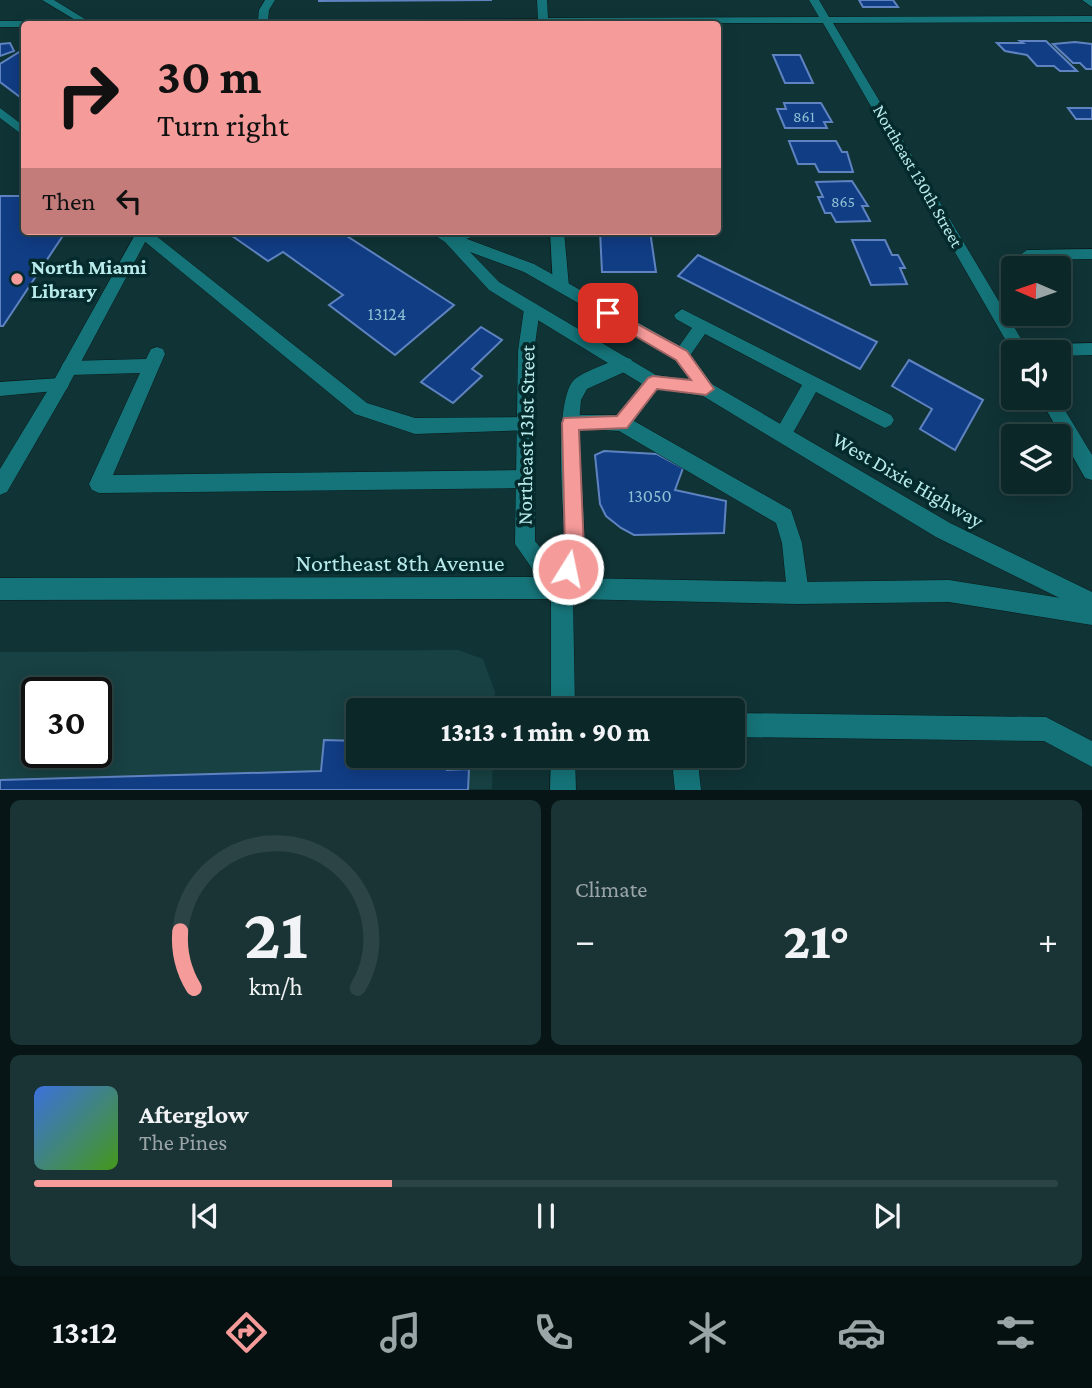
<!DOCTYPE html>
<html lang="en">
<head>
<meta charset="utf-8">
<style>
  :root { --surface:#0c2728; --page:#1a3334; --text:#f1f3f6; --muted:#9aa5a8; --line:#2c4445; --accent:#f59b9a }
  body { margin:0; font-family:"Crimson Pro",serif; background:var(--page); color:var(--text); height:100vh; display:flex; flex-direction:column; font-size:26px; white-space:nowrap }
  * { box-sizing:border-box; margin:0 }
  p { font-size:23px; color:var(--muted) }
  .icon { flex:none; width:38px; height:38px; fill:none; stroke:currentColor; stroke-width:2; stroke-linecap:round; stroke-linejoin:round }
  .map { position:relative; height:790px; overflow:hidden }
  .drawer { display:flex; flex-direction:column; gap:10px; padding:10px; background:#071516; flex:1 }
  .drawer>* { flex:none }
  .guide { position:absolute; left:21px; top:21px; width:700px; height:214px; border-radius:7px; box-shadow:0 4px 18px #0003,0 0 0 2px var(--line); background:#f59b9a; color:#111; overflow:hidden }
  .needle { width:46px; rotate:272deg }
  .buttons { position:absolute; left:1001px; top:256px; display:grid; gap:14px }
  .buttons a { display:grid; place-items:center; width:70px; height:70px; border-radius:7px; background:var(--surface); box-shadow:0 4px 18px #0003,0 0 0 2px var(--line); font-size:35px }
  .speed { position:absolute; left:21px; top:677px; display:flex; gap:14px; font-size:35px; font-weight:700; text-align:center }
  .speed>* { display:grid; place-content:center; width:91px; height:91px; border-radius:50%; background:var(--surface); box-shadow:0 4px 18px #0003,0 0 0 2px var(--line); line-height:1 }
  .speed .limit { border:4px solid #111; border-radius:10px; background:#fff; color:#111 }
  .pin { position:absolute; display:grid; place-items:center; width:60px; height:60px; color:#fff; margin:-30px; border-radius:14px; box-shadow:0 4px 10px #0006 }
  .me { position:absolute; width:77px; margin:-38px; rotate:10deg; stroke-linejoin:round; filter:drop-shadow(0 0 5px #0008) }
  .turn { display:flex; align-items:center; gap:24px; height:147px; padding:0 21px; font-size:32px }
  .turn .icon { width:91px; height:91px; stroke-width:2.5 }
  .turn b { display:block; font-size:49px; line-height:60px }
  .then { display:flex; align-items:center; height:66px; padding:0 21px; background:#0003; gap:14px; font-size:26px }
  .big { font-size:52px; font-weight:800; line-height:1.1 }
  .drawer .card { flex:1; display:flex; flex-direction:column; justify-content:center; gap:10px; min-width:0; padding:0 24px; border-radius:10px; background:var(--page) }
  .drawer .dial { align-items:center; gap:0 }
  .dial svg { height:182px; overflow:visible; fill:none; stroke:var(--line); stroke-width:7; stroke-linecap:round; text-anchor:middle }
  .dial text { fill:var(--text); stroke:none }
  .song { display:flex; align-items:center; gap:21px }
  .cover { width:84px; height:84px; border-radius:10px; background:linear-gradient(135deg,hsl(220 70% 55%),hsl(100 70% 35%)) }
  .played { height:7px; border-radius:4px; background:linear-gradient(90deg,var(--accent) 35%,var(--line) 35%) }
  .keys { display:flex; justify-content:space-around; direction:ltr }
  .heat { display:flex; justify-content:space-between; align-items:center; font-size:38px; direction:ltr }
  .drawer .tiles { flex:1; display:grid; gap:10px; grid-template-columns:1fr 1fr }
  .card:last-child { grid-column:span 2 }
  .trip { position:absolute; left:346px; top:698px; width:399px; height:70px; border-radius:7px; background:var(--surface); box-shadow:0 4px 18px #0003,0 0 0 2px var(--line); font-weight:800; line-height:70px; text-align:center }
  .tabs { display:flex; height:112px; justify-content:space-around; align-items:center; background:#051010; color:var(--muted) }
  .tabs .icon { width:49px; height:49px }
  .tabs .selected { color:var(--accent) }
  .tabs b { font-size:32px; color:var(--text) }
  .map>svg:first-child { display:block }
  .built { fill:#184143; fill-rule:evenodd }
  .building { fill:#113d85; stroke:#5e83c0; stroke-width:2 }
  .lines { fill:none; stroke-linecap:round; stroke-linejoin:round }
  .lane-casing { stroke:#0a191a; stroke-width:1 }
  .street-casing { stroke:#0a191a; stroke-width:1 }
  .secondary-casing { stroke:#0a191a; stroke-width:1 }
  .lane { fill:#157479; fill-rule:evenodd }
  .street { fill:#157479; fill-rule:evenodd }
  .secondary { fill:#157479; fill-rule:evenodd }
  .route { fill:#f59b9a; stroke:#9f6564; stroke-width:2 }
  .poi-dot { fill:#f59b9a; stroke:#042a2c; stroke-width:2.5 }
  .labels { text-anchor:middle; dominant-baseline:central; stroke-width:7; stroke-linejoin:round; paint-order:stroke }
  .far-number-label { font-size:16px; fill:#8ebfd2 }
  .far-street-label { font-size:18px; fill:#b8eaec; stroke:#042a2c }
  .number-label { font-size:18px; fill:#8ebfd2 }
  .poi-label { font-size:21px; font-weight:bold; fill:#b8eaec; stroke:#042a2c; text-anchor:start }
  .street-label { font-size:21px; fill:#b8eaec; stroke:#042a2c }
  .near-street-label { font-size:24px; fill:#b8eaec; stroke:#042a2c }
</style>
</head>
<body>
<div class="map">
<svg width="1092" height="790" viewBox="0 0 1092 790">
  <rect width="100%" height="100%" fill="#103436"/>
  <path class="built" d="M458,650L483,659L495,692L494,710H359V756H493L492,789H0V652ZM37,693H96V752H37Z"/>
  <g class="building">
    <polygon points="319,0 492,0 319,1"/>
    <polygon points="859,0 893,0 898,7 863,7"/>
    <polygon points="1020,41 1046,41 1077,71 1060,71 1054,66 1037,66 1027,55 1005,51 997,43 1023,43"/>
    <polygon points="1075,42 1092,44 1092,69 1086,69 1080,63 1073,63 1053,44"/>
    <polygon points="10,43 14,51 0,56 0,44"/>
    <polygon points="24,49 24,100 0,82 0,64"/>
    <polygon points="773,55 800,55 813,83 785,83"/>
    <polygon points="784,103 821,103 832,122 824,122 827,128 785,128 777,109 786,109"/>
    <polygon points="1068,108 1092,108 1092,119 1076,119"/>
    <polygon points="789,141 836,141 842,152 847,152 853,172 819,172 815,164 798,164"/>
    <polygon points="852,181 868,206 862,206 870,221 836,222 831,213 825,213 818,197 823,197 816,182"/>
    <polygon points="0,196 24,196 24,231 66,231 3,326 0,326"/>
    <polygon points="225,231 339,231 454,305 395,355 329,305 343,295 283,252 268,261"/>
    <polygon points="600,231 650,231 656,272 602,272"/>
    <polygon points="852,240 885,240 892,255 898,255 905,268 900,268 907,284 871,285"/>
    <polygon points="698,255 877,342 860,369 678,276"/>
    <polygon points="481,327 502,340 472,369 482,376 453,403 421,382"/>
    <polygon points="909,360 983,400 955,450 920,429 932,409 892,386"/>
    <polygon points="604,451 657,454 683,468 675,490 726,501 724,533 634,535 621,528 606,516 600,504 595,455"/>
    <polygon points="324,740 359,741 359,756 448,756 447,770 469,769 468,790 0,790 0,780 321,771"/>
  </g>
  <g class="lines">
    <defs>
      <g id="lane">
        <polygon points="0,108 24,126 24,136 0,118"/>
        <polygon points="137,231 150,231 367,403 415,418 525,417 531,420 534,425 531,430 415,434 355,414 138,236"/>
        <polygon points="1092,249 1092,259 1027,260 1020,255 1027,250"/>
        <polygon points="682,309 891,415 894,420 891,425 885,428 879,425 816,392 789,440 783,442 777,440 774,434 802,385 705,334 687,360 675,360 673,355 692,328 676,319 674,315"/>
        <polygon points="1092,343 1092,355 1059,356 1059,352 1013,351 1015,346 1021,345"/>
        <polygon points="157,347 163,349 165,354 113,475 525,470 532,473 535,479 532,485 525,488 99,493 92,490 89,484 140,373 69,375 63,373 61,368 63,363 69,361 146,359 151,349"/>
        <polygon points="653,375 659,377 662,382 634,421 791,510 802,543 809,593 806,601 798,604 790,601 787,593 782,543 776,523 619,431 564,428 561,423 564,418 570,415 617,415 647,377"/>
        <polygon points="60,378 66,380 69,385 66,390 0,396 0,382"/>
        <polygon points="733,713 1046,717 1092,741 1092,767 1044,741 733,737"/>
        <polygon points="677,756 701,756 699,772 701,790 675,790 673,772"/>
      </g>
      <g id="street">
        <polygon points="265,0 275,0 269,10 268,20 538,19 537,0 547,0 548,18 819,17 809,0 819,0 829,17 1092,16 1092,22 833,23 1029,352 1013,353 823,23 24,24 24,27 0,27 0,21 258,20 259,10"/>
        <polygon points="1082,0 1092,0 1092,7"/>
        <polygon points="137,231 151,231 66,390 7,492 0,495 0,469 54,380"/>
        <polygon points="460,231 483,231 481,234 450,244 443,239 445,236"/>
        <polygon points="550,231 564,231 569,287 561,293 553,287"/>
        <path d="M532,303L540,309L534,351L535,541L558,569L565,549C564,516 552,399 575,379C585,371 613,361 625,357L631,359L633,364L631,369L587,389L581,400L579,423L585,549L576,578L798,582L949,580L1092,603V625L949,602L798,604L573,599L575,710H551V599L0,600V578L538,577L515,544L518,351L524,309Z"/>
        <polygon points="1039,397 1057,397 1092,455 1092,480 1085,478"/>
        <polygon points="551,756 575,756 576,790 550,790"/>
      </g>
      <g id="secondary">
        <polygon points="42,0 54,0 93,24 82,24"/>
        <path d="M428,231H446L534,264L687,350L712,384L950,523L1092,592V614L936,537L703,396L647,387L489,290L445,242ZM470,252L524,272L650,344L675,360L690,380L656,375L499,282Z"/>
      </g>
    </defs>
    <use href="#lane" class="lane-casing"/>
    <use href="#street" class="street-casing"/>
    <use href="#secondary" class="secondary-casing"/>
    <use href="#lane" class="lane"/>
    <use href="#street" class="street"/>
    <use href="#secondary" class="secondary"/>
  </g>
  <polygon class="route" points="608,308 687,351 714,389 706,395 657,389 627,428 579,430 584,549 575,576 568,578 561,576 559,569 565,549 562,423 564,418 617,416 648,378 653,376 691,380 676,360 603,317 601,313 603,310"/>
  <circle class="poi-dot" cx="17" cy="279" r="7"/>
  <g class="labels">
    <g class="far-number-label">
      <text x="804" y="116">861</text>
      <text x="843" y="201">865</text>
    </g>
    <g class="far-street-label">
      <text transform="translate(918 176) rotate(60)">Northeast 130th Street</text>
    </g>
    <g class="number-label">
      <text x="387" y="314">13124</text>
      <text x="650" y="496">13050</text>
    </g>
    <g class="poi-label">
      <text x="31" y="267">North Miami<tspan x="31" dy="24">Library</tspan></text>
    </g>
    <g class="street-label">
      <text transform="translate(526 435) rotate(-89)">Northeast 131st Street</text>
      <text transform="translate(908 480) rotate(30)">West Dixie Highway</text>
    </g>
    <g class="near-street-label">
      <text x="400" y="562">Northeast 8th Avenue</text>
    </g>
  </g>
</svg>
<div class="buttons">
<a><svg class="needle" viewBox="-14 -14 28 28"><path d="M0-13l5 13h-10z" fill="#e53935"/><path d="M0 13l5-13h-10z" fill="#9aa5a8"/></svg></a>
<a><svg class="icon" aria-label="sound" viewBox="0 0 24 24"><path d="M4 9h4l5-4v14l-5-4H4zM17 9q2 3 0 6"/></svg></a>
<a><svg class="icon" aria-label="layers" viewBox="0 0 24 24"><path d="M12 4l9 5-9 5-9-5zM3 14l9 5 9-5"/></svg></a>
</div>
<div class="speed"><div class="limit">30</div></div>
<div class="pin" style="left:608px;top:313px;background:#d93025"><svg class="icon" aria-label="arrive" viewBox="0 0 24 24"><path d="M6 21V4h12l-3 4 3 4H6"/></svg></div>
<svg class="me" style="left:568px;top:569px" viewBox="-20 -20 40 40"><circle r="17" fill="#f59b9a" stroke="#fff" stroke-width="3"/><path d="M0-11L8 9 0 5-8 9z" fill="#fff"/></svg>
<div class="trip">13:13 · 1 min · 90 m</div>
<div class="guide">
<div class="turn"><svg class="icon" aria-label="right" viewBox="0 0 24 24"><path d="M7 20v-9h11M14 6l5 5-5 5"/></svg><div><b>30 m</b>Turn right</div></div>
<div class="then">Then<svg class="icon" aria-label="left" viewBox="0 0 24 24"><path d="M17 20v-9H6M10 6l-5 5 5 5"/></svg></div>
</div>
</div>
<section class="drawer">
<div class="tiles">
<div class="card dial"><svg viewBox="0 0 100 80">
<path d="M14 69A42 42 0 1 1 86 69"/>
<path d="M14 69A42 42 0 0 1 8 44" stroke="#f59b9a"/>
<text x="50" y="56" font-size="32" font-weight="700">21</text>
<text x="50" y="72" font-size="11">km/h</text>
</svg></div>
<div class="card"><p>Climate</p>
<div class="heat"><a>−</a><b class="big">21°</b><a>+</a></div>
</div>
<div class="card">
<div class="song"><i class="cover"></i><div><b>Afterglow</b><p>The Pines</p></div></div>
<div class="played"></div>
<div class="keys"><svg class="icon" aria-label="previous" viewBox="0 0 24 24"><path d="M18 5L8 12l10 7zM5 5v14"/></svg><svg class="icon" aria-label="pause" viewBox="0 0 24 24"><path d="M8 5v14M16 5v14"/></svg><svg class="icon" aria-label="next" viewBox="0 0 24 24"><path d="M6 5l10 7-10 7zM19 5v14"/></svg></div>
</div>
</div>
</section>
<nav class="tabs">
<b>13:12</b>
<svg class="icon selected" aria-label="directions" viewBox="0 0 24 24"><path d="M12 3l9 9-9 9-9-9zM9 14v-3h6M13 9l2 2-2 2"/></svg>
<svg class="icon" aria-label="music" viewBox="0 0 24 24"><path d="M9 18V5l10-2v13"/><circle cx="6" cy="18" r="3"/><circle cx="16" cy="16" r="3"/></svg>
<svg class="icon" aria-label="phone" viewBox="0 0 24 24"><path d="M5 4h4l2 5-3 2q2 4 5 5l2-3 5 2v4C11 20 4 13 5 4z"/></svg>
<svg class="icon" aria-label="climate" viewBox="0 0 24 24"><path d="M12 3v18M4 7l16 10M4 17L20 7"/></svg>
<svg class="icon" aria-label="car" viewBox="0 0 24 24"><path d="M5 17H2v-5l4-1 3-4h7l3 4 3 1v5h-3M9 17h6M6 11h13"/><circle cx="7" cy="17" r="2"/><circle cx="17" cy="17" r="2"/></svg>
<svg class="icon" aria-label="filters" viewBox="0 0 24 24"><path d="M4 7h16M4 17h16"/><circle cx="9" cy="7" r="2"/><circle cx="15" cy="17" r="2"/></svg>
</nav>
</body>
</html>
